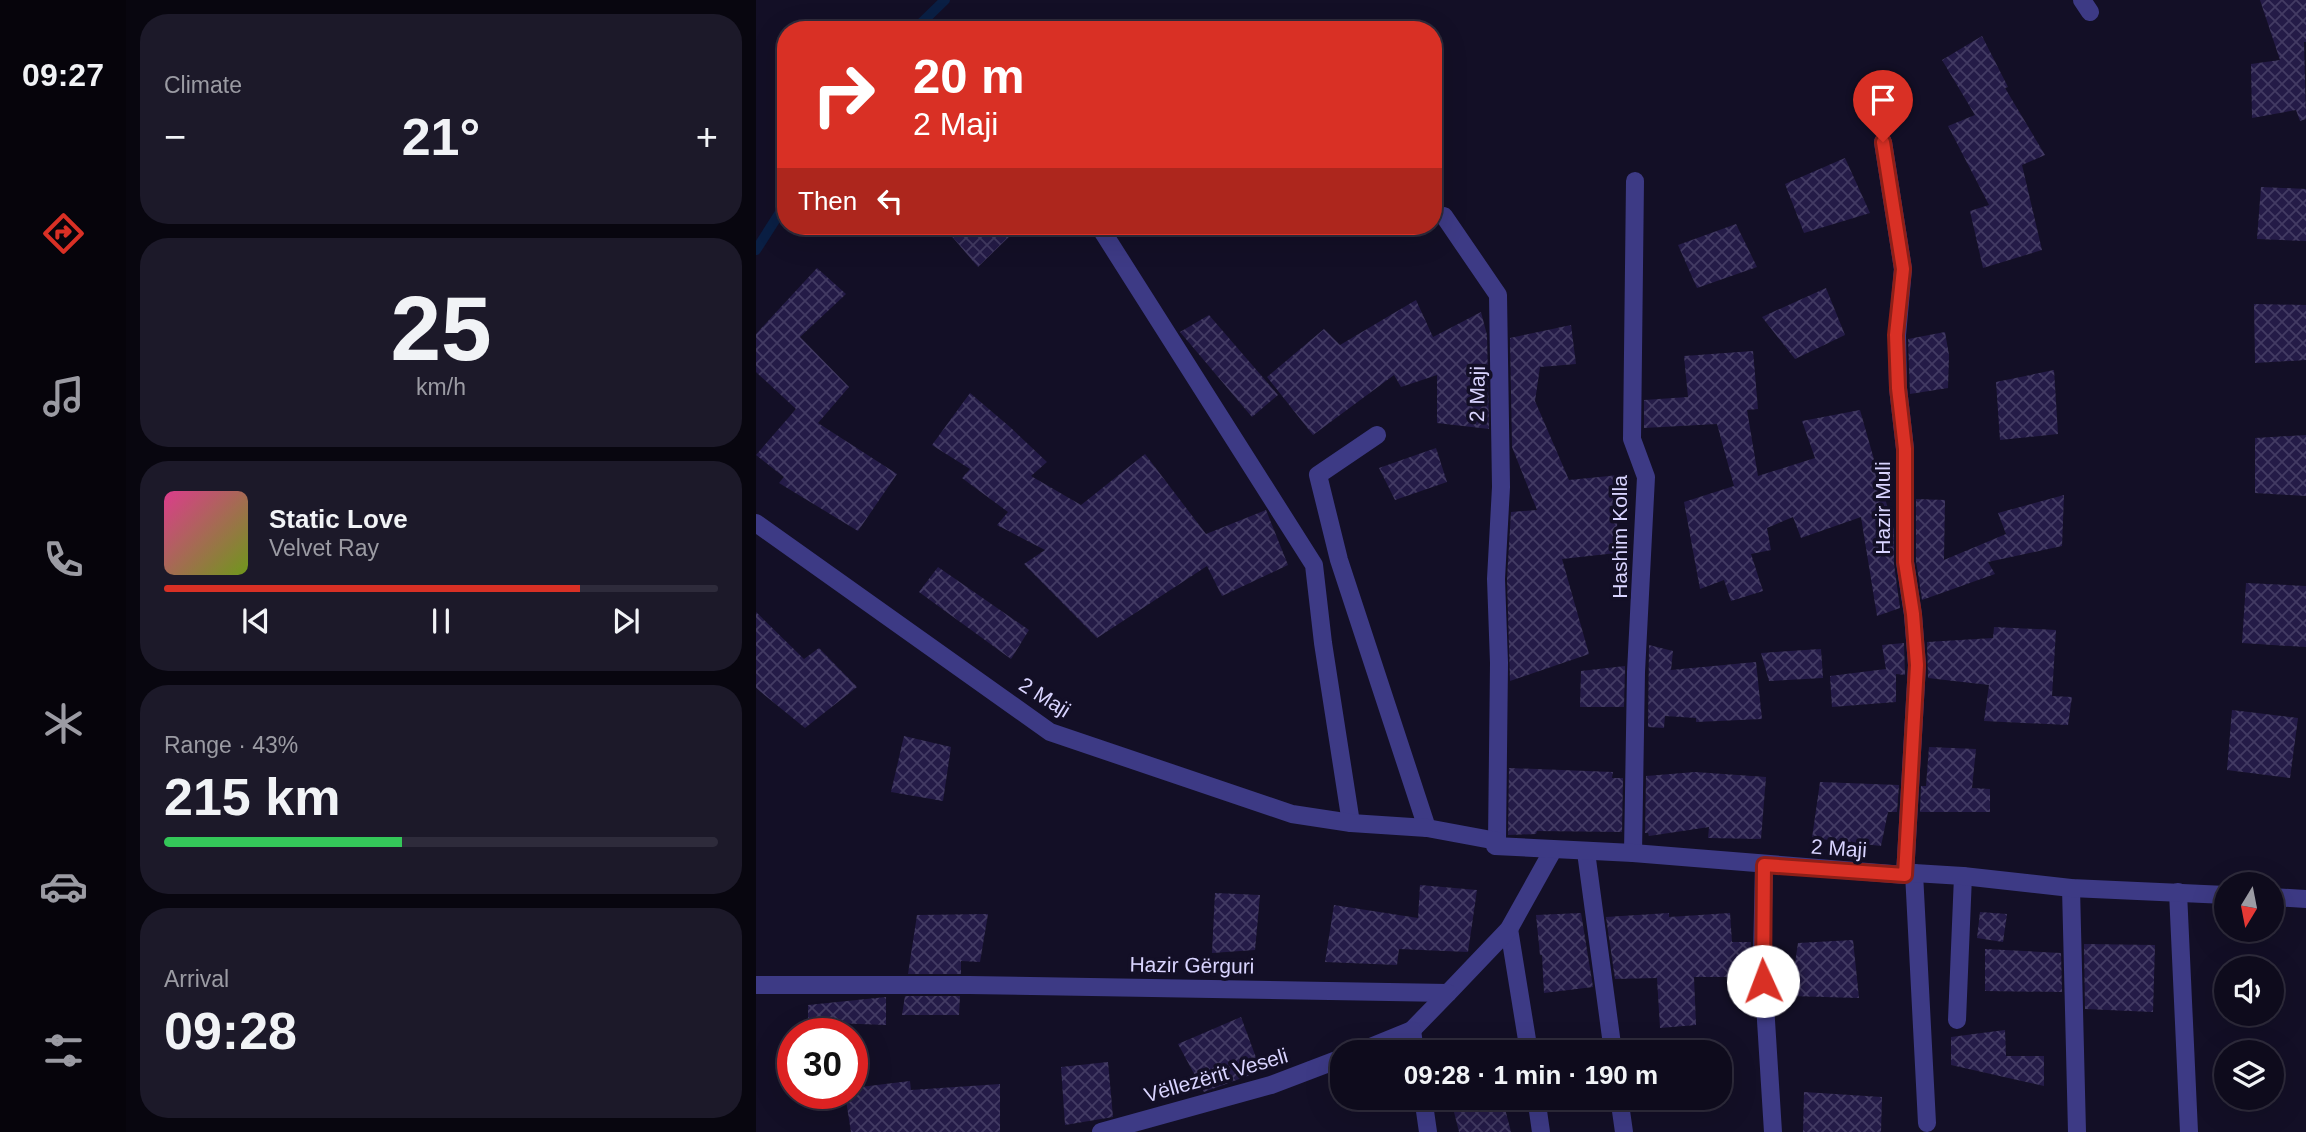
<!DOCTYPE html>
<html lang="en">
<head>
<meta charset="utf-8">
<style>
  :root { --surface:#0e0b1c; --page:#1c1929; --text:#f1f3f6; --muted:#9b9ba3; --line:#2e2b3b; --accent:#d93025 }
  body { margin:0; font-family:Helvetica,sans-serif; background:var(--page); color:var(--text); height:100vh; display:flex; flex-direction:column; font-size:26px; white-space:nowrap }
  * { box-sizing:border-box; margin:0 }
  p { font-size:23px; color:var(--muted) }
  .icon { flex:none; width:38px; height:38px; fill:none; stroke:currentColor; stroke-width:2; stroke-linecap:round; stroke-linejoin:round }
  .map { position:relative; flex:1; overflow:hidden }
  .side { display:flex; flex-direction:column; gap:14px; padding:14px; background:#08060f; width:630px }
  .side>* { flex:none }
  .guide { position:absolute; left:21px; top:21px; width:665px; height:214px; border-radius:28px; box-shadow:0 7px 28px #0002,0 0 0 2px var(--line); background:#d93025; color:#fff; overflow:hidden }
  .needle { width:46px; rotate:190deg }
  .controls { position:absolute; left:1458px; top:872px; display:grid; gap:14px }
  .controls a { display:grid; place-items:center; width:70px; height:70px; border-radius:50%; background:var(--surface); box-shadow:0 7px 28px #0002,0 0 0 2px var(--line); font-size:35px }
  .speed { position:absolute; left:21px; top:1018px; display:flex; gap:14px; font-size:35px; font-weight:700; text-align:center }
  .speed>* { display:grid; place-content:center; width:91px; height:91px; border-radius:50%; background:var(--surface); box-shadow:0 7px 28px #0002,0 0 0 2px var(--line); line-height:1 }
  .speed .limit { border:10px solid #d22; background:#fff; color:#111 }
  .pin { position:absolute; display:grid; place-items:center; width:60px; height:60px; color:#fff; margin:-72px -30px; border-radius:50% 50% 50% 0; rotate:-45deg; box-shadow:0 0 7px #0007 }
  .pin .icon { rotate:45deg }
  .me { position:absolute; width:77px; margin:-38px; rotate:358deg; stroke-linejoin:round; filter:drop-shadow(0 0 5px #0008) }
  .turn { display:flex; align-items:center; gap:24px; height:147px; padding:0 21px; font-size:32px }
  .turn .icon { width:91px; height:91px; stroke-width:2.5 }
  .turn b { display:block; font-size:49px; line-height:60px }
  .then { display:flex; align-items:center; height:66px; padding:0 21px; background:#0003; gap:14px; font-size:26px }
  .big { font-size:52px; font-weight:700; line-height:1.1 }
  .side .card { flex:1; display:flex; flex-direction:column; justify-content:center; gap:10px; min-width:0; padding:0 24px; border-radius:28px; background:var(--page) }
  .side .dial { align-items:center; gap:0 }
  .dial b { font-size:91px; line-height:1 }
  .song { display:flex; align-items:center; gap:21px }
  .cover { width:84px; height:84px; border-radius:10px; background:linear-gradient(135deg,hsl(330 70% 55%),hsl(80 70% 35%)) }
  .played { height:7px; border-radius:4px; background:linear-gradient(90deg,var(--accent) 75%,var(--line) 75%) }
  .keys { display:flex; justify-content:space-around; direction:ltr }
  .heat { display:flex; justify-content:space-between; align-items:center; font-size:38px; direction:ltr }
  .charge { height:10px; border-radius:5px; background:linear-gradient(90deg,#34c759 43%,var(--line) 0) }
  .trip { position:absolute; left:574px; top:1040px; width:402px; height:70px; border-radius:28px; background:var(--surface); box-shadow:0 7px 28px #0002,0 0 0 2px var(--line); font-weight:700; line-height:70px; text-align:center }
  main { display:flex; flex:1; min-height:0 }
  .dock { display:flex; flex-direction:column; width:126px; justify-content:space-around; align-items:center; background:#06040b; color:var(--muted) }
  .dock .icon { width:49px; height:49px }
  .dock .active { color:var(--accent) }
  .dock b { font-size:32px; color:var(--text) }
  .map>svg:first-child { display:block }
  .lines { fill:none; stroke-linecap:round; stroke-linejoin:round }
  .stream { stroke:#0a1f44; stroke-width:10 }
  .building { fill:url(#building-cross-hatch) }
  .minor { stroke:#3d3a85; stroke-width:18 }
  .tertiary { stroke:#3d3a85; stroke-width:18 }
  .route-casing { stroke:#8d1f18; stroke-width:18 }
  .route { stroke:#d93025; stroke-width:12 }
  .labels { text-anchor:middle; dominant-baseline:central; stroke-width:7; stroke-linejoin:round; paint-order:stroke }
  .street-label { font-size:21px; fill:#d9d4ff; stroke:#130f26 }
</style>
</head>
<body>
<main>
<nav class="dock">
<b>09:27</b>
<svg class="icon active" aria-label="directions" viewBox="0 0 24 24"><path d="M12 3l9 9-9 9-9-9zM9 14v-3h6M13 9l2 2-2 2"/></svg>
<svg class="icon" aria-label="music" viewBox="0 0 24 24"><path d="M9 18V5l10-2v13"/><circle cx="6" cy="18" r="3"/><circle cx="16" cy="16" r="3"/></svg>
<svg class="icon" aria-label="phone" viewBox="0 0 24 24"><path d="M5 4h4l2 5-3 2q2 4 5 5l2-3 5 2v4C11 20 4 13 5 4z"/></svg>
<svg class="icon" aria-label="climate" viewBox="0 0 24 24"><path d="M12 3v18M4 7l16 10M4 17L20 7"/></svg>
<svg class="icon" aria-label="car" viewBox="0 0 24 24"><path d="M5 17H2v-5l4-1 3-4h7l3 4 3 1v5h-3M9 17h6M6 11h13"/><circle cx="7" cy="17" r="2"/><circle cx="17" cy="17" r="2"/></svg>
<svg class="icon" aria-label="filters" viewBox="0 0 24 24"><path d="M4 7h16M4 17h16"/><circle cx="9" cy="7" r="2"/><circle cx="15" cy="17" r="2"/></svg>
</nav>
<section class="side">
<div class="card"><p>Climate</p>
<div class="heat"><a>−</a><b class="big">21°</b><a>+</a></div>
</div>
<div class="card dial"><b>25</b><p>km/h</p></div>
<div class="card">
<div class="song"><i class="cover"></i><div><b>Static Love</b><p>Velvet Ray</p></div></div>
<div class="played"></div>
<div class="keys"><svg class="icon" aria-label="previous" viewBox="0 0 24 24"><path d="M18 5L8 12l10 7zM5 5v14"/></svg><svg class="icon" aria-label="pause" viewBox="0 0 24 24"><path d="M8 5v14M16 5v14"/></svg><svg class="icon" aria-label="next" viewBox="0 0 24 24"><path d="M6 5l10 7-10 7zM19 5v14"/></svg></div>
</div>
<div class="card"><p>Range · 43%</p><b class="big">215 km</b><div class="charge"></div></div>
<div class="card"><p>Arrival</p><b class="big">09:28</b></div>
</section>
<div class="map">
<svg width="1550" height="1132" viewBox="0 0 1550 1132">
  <defs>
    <pattern id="building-cross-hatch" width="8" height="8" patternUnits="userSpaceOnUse" patternTransform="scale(1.75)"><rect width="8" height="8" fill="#241b47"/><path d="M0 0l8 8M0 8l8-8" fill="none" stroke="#433b63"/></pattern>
  </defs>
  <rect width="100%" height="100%" fill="#130f26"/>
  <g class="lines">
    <g class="stream">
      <polyline points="158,30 189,0"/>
      <polyline points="0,250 30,203"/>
    </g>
  </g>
  <g class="building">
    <polygon points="1504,0 1550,0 1550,42 1548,42 1550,119 1544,121 1540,110 1496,118 1495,64 1524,60"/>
    <polygon points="1226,36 1252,87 1249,88 1289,155 1266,165 1286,250 1227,268 1214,211 1233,205 1192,126 1219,115 1186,60"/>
    <polygon points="1136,77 1146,110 1118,118 1105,84"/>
    <polygon points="1089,158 1114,213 1048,233 1029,184"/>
    <polygon points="1505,187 1550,189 1550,241 1501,239"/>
    <polygon points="980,224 1001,267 941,288 922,245"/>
    <polygon points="187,226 264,226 222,267"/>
    <polygon points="61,268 90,294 44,337 93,387 62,423 141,474 102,531 23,483 28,477 0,455 40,409 0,372 0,334"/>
    <polygon points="1070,288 1089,335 1039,359 1006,317"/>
    <polygon points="660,300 677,337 725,312 731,335 733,429 681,423 681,375 645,387 638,375 557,435 511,377 568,329 584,345"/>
    <polygon points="1498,304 1550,305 1550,360 1499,363"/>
    <polygon points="453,315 522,395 496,417 424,332"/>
    <polygon points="815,325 820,364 784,367 779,401 813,480 863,475 860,553 806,559 833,654 754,681 751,579 755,512 781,510 756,447 754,338"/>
    <polygon points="1189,332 1193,355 1192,388 1154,394 1152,339"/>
    <polygon points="997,351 1002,409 991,410 1002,476 1059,458 1046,421 1104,410 1138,530 1138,564 1144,608 1121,616 1105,517 1045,538 1037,517 1011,528 1015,550 995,554 1007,591 975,601 968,580 944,589 928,502 978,486 961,424 888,428 888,400 932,397 928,356"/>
    <polygon points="1298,370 1302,434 1244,440 1240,382"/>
    <polygon points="214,393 254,427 291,462 275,476 325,505 389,454 450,534 510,510 532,565 466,596 451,566 341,638 268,564 289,550 241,525 252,512 206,478 214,469 176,445"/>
    <polygon points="1550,435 1550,496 1499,493 1499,438"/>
    <polygon points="680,448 691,482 639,500 623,468"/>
    <polygon points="1308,495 1306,546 1232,562 1239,574 1166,600 1160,561 1160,499 1189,500 1188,560 1250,534 1242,513"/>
    <polygon points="182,567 273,630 255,659 163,592"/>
    <polygon points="1490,583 1550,586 1550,647 1486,643"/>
    <polygon points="0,612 48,659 63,648 101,687 49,728 0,688"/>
    <polygon points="1238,627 1300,630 1296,696 1316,697 1312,725 1228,721 1233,685 1172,678 1171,642 1237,638"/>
    <polygon points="1148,643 1149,675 1140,674 1140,702 1076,707 1074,676 1130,669 1126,645"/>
    <polygon points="893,645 917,651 915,670 1000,662 1006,719 940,722 940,718 909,716 908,728 892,727"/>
    <polygon points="1065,649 1067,678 1013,681 1005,653"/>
    <polygon points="869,666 868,707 824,707 825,671"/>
    <polygon points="1476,710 1542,718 1534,778 1471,770"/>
    <polygon points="148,736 195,747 187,801 135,792"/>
    <polygon points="1173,747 1220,749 1216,788 1234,789 1234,812 1164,812 1165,786 1170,786"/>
    <polygon points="753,768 857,772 856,778 867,778 866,832 781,831 780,834 752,835"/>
    <polygon points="939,772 1010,777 1005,839 952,838 953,827 893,836 892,833 889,833 890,776"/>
    <polygon points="1064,782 1143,785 1141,812 1132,812 1125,846 1056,838"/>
    <polygon points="664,885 721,890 712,952 643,949 641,965 569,962 578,905 662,918"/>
    <polygon points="459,893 504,895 499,950 456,953"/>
    <polygon points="1224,912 1251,914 1247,942 1221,938"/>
    <polygon points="825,913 837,987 788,993 786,955 784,955 780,915"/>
    <polygon points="913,913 913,917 974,913 976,942 995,942 994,977 938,977 940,1025 904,1028 901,978 859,979 850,917"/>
    <polygon points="232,914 224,962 205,961 205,974 152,974 161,915"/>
    <polygon points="1097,940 1103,998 1034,996 1042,943"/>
    <polygon points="1328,944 1399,945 1397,1012 1329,1009"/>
    <polygon points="1229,949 1305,953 1306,992 1229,991"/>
    <polygon points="149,996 204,996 203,1015 146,1015"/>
    <polygon points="130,997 130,1025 52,1022 52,1005"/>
    <polygon points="485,1017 505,1071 448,1092 422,1044"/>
    <polygon points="1249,1030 1250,1056 1288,1056 1288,1086 1195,1065 1195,1037"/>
    <polygon points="352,1062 357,1117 309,1125 305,1067"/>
    <polygon points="154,1081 155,1090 244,1084 244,1132 95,1132 89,1094 96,1094 96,1088"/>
    <polygon points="1048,1092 1126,1097 1125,1132 1047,1132"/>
    <polygon points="717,1097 746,1097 755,1132 703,1132 696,1104"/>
  </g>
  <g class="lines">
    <g class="minor">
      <polyline points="1326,0 1334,12"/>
      <polyline points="1127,142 1147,269 1141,335 1142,388 1149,449 1149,562 1157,615 1161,665 1149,875"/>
      <polyline points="688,216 742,295 745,487 740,579 743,663 741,841"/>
      <polyline points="343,226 558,565 567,643 595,823"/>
      <polyline points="621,435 562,475 583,560 671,828"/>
      <polyline points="830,852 857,1052"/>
      <polyline points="877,853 880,672 890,477 876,439 879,181"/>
      <polyline points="1008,865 1006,957 1017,1132"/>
      <polyline points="1158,873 1171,1123"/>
      <polyline points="1315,888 1321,1132"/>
      <polyline points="1422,892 1433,1132"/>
      <polyline points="753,929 773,1052"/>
      <polyline points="0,985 213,985 692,993 753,929 797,850"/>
      <polyline points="1201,1020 1207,876"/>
      <polyline points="656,1030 692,993"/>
      <polyline points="602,1052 656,1030 659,1052"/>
      <polyline points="667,1097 672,1132"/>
      <polyline points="780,1097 785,1132"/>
      <polyline points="863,1097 868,1132"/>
      <polyline points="345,1132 515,1085 586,1058"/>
    </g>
    <g class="tertiary">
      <polyline points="0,523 294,732 536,814 595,823 671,828 741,841 739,846 877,853 1149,875 1158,873 1207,876 1315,888 1470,895"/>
      <polyline points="1516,897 1550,899"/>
    </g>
  </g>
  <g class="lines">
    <defs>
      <polyline id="route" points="1007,981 1008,865 1149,875 1161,665 1157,614 1149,562 1149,449 1142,388 1140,335 1147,269 1127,142"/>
    </defs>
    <use href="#route" class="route-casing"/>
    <use href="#route" class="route"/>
  </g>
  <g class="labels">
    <g class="street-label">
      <text transform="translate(721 394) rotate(-89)">2 Maji</text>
      <text transform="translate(1126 508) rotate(-90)">Hazir Muli</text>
      <text transform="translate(863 537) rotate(-90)">Hashim Kolla</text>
      <text transform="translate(289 697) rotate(32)">2 Maji</text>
      <text transform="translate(1083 848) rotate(4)">2 Maji</text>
      <text transform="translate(436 965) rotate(1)">Hazir Gërguri</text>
      <text transform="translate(460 1075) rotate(-16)">Vëllezërit Veseli</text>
    </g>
  </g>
</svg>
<div class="controls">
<a><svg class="needle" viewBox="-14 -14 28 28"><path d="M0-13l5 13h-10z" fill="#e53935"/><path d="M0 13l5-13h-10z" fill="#9b9ba3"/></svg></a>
<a><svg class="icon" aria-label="sound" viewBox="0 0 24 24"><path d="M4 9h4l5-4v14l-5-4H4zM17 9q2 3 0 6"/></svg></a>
<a><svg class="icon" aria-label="layers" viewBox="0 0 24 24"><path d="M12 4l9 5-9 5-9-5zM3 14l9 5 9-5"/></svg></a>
</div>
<div class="speed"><div class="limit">30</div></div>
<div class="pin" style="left:1127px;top:142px;background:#d93025"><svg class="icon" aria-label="arrive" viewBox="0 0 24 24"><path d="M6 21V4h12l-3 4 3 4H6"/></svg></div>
<svg class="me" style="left:1007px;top:981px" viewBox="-20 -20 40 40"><circle r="19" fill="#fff"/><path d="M0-13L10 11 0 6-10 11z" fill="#d93025"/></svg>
<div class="trip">09:28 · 1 min · 190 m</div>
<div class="guide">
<div class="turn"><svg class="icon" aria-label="right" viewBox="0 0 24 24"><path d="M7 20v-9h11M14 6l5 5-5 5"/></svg><div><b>20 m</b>2 Maji</div></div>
<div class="then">Then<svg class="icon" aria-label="left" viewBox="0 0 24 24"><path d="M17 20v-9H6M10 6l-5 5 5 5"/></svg></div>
</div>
</div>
</main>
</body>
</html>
